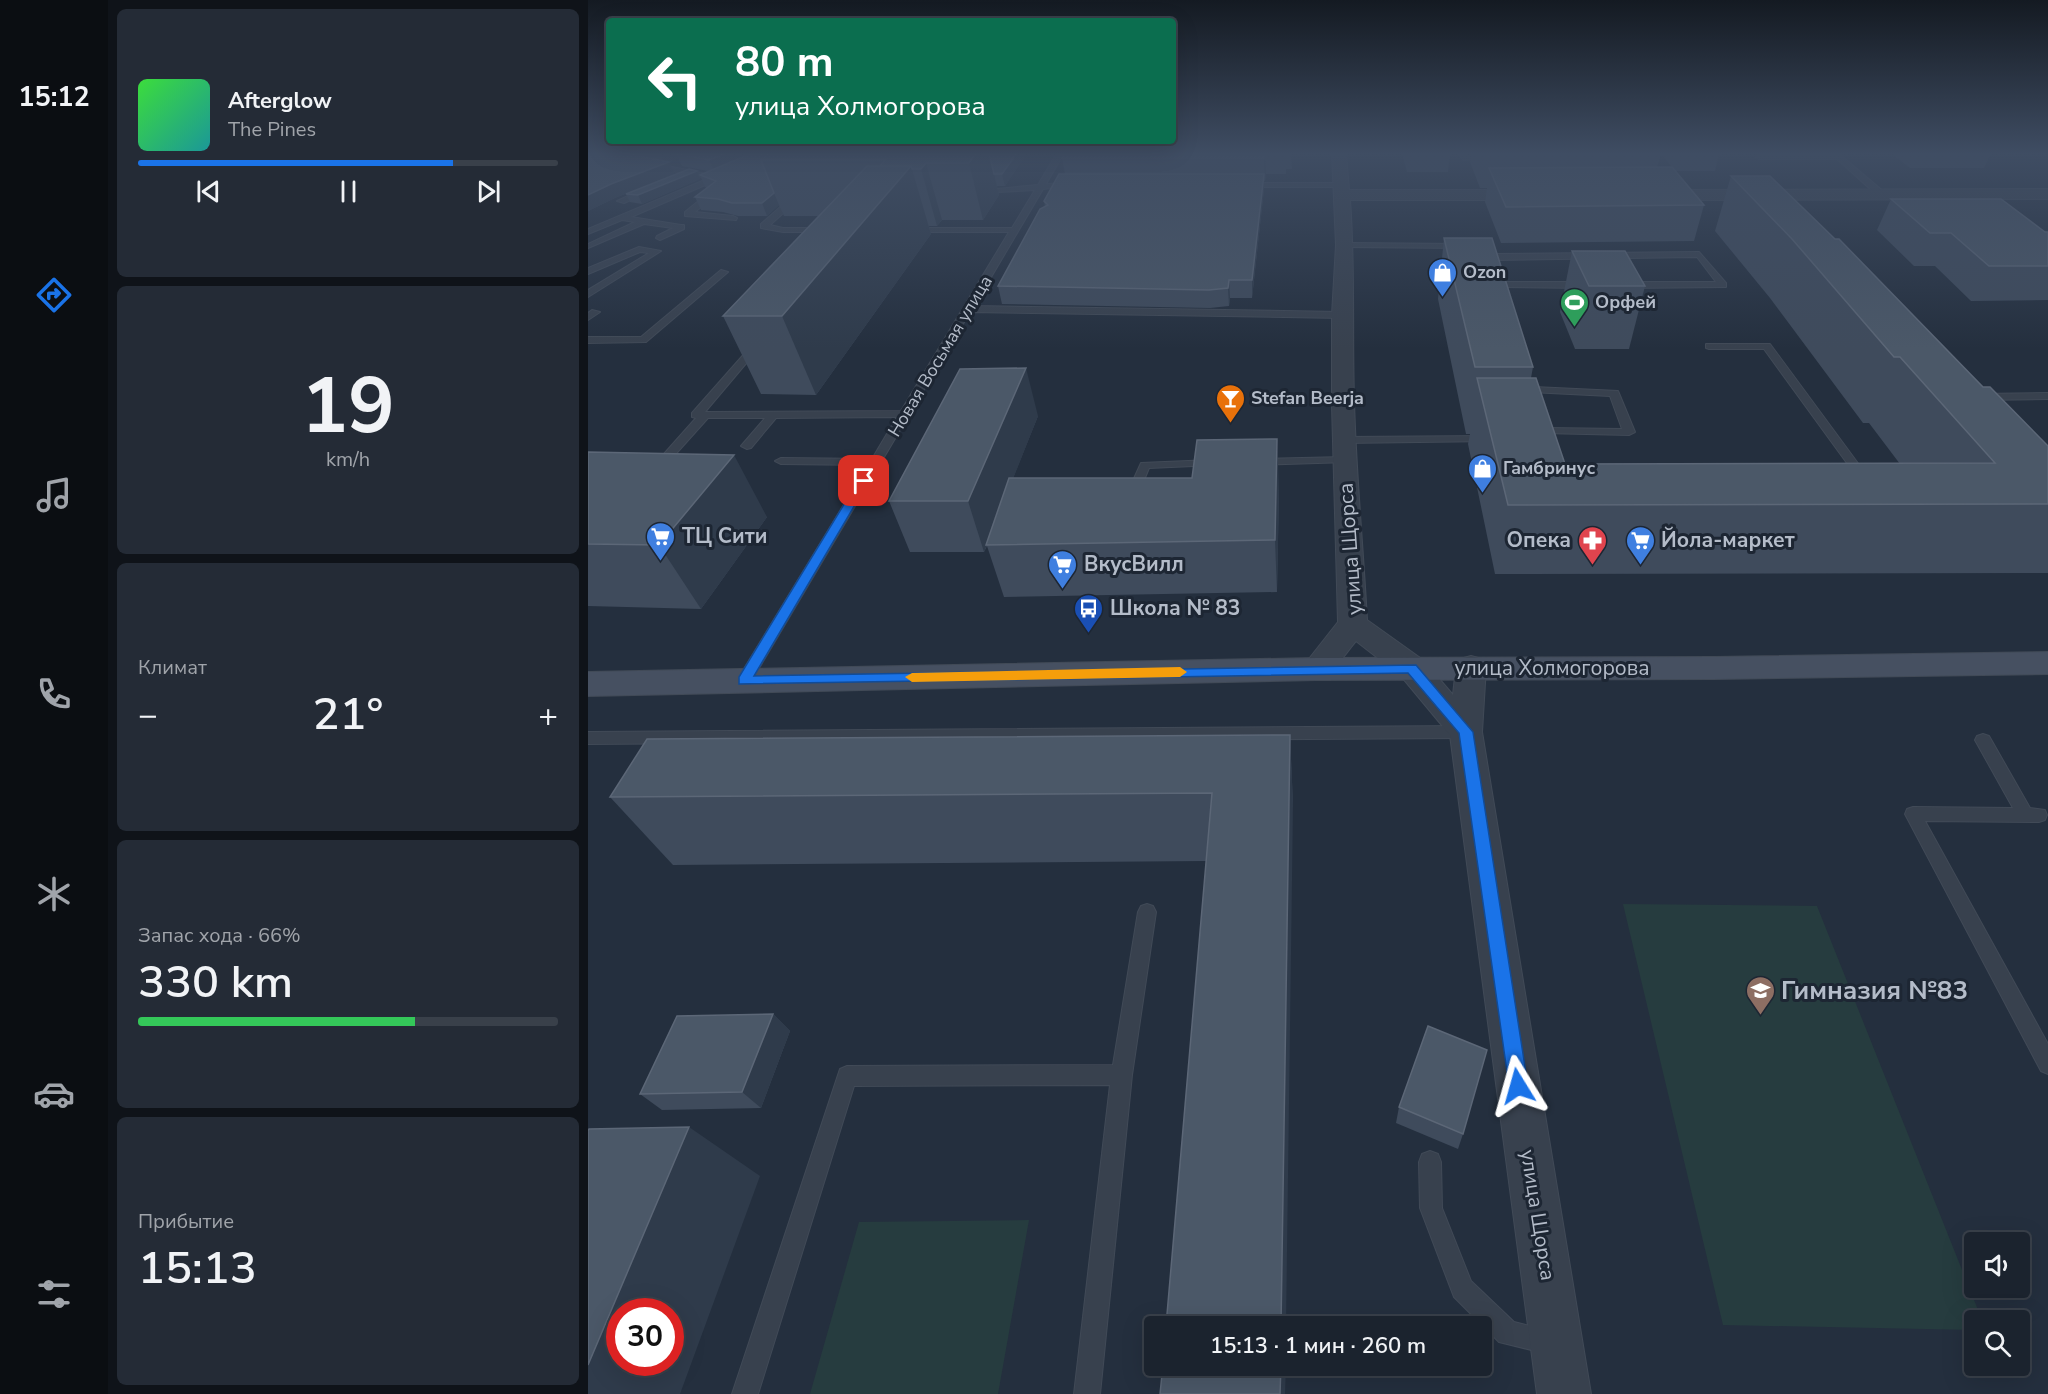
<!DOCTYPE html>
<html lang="ru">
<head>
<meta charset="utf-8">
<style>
  :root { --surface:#1b232e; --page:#242b36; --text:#f1f3f6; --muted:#a0a4aa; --line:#39404a; --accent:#1a73e8 }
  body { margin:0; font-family:"Nunito Sans",sans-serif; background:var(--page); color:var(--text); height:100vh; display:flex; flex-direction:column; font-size:22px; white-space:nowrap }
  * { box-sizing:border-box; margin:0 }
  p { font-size:20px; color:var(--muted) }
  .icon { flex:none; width:33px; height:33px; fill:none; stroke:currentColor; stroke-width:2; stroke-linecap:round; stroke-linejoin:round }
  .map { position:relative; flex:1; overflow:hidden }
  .side { display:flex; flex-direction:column; gap:9px; padding:9px; background:#0f1319; width:480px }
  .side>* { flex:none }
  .guide { position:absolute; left:18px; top:18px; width:570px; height:126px; border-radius:6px; box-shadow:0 6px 24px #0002,0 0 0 2px var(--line); background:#0b6e4f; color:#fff; overflow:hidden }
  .controls { position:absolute; left:1376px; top:1232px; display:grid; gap:12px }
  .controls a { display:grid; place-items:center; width:66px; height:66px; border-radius:6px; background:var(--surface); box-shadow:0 6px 24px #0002,0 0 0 2px var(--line); font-size:30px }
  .speed { position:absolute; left:18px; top:1298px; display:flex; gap:12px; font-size:30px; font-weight:700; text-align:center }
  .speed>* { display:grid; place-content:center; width:78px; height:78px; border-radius:50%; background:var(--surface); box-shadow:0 6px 24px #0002,0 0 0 2px var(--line); line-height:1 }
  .speed .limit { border:9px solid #d22; background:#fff; color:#111 }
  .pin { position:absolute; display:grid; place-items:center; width:51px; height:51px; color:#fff; margin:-26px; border-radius:12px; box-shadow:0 3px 9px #0006 }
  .me { position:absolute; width:66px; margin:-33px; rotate:352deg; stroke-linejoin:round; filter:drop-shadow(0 0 4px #0008) }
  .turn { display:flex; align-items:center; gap:21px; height:126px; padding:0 30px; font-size:27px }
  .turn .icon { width:78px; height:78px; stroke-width:2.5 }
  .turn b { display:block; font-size:42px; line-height:51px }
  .big { font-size:45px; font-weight:600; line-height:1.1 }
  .side .widget { flex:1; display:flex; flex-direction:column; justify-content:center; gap:9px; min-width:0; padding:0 21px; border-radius:9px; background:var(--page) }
  .side .dial { align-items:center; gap:0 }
  .dial b { font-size:78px; line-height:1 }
  .song { display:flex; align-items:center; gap:18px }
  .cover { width:72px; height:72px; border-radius:9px; background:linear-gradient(135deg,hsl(120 70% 55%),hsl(180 70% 35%)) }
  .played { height:6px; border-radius:3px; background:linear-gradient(90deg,var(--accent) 75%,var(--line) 75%) }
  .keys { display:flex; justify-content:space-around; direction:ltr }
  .heat { display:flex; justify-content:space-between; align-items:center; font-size:33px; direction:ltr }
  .charge { height:9px; border-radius:4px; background:linear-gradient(90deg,#34c759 66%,var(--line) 0) }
  .trip { position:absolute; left:556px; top:1316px; width:348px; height:60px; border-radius:6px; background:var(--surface); box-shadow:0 6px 24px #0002,0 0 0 2px var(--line); font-weight:600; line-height:60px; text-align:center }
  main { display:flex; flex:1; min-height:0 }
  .menu { display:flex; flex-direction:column; width:108px; justify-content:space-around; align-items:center; background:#0b0e12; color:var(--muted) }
  .menu .icon { width:42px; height:42px }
  .menu .active { color:var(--accent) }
  .menu b { font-size:27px; color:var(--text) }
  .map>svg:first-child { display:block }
  .green { fill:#263c3f }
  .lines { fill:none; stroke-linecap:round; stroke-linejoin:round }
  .service-casing { stroke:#414a57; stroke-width:2 }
  .minor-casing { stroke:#414a57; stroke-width:2 }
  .secondary-casing { stroke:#414a57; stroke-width:2 }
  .service { fill:#38414e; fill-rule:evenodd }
  .minor { fill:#38414e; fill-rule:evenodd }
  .secondary { fill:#465061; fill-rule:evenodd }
  .wall { fill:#3f4b5c; fill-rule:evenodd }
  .shaded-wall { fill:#2f3b4b; fill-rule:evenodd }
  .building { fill:#4b5868; stroke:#5c6777; stroke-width:1.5 }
  .route { fill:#1a73e8; stroke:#114b97; stroke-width:1.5 }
  .slow { fill:#f59e0b }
  .labels { text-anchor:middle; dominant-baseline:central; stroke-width:6; stroke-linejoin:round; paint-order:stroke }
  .far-poi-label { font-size:18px; font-weight:bold; fill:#b4bcc9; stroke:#1d2633; text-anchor:start }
  .far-street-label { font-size:18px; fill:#b4bcc9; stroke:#1d2633 }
  .poi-label { font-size:21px; font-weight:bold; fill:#b4bcc9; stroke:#1d2633; text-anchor:start }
  .street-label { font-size:21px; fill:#b4bcc9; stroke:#1d2633 }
  .near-poi-label { font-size:26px; font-weight:bold; fill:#b4bcc9; stroke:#1d2633; text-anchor:start }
</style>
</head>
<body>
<main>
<nav class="menu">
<b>15:12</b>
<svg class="icon active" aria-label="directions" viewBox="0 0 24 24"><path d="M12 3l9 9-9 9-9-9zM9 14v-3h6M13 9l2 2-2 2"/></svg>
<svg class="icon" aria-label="music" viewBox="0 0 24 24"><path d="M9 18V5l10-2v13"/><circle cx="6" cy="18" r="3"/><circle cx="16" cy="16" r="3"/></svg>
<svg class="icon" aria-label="phone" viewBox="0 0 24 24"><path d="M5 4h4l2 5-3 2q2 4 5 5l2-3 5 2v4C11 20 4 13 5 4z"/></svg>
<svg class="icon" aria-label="climate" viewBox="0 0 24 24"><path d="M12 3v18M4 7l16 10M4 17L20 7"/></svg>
<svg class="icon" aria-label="car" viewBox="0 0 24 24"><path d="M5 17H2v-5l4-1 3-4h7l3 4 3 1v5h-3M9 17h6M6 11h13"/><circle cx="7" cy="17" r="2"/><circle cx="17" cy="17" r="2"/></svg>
<svg class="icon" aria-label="filters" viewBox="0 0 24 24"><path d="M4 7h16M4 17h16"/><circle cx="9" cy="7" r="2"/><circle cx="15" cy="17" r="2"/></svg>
</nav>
<section class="side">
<div class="widget">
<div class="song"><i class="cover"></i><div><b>Afterglow</b><p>The Pines</p></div></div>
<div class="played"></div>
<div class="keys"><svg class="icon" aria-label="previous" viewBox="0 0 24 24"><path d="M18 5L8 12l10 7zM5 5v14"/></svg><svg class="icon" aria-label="pause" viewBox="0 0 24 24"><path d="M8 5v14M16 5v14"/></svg><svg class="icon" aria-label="next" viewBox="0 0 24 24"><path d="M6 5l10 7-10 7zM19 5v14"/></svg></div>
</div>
<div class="widget dial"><b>19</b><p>km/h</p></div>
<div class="widget"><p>Климат</p>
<div class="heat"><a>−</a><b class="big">21°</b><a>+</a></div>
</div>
<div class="widget"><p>Запас хода · 66%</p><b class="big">330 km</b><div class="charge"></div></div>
<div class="widget"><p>Прибытие</p><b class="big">15:13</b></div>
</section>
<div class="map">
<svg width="1460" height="1394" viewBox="0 0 1460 1394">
  <rect width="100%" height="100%" fill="#242f3e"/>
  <g class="green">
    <polygon points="1035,904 1229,906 1394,1320 1386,1320 1386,1330 1135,1325"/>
    <polygon points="441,1220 410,1394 222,1394 271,1222"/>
  </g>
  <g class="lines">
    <defs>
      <g id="service">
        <polygon points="469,153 476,153 458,184 484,183 488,185 455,189 386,306 754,312 759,315 754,318 382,312 161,685 151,685 149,681 151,677 280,465 193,464 187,461 193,458 284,459 309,417 188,418 163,448 159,449 153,446 177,418 120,418 85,457 81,458 75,455 108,418 104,417 104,413 165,344 168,343 173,346 171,348 117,412 313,411 421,232 323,232 319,230 323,228 424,228 447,190 391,193 387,191 450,185"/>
        <polygon points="870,153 877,153 878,156 901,155 904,157 875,160"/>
        <polygon points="1243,153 1250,153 1296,192 1296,196 1290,196 1249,159 1171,159 1168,157 1171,155 1244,155"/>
        <polygon points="64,163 114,173 118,175 114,177 62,166"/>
        <polygon points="131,174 138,176 43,217 93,225 96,225 96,229 72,240 68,238 69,236 85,228 56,224 0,248 0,244 47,222 34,220 0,234 0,229"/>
        <polygon points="658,183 754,183 758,185 754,187 655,187"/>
        <polygon points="56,189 63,191 36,203 29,201"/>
        <polygon points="123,191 130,193 107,212 145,216 149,218 148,220 97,216 97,212"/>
        <polygon points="206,195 213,197 182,225 195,228 236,228 240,230 239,232 195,232 173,228 173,224"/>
        <polygon points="757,243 874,244 878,246 874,248 754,247 754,243"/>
        <polygon points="51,247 73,251 0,297 0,290 61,253 52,252 0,274 0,268"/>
        <polygon points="1111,252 1138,283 1138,287 1038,288 1034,285 1038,282 1128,282 1109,257 905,260 901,257 905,254"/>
        <polygon points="133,270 140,272 58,342 0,343 0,337 53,337"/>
        <polygon points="914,282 996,282 1000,285 996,288 911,287 910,285"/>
        <polygon points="4,310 12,312 0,320 0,313"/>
        <polygon points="1118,344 1182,344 1280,477 1280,481 1272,481 1176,349 1121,349 1118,348"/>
        <polygon points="946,387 1030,391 1047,432 1041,435 955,433 955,429 959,428 1034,429 1022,396 942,392 942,388"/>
        <polygon points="1460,393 1460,399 1390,400 1385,397 1390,394"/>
        <polygon points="901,436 905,437 905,441 756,443 750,440 756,437"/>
        <polygon points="757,457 763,460 761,462 669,465 663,462 669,459"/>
        <polygon points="624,460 630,463 628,465 561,468 549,497 541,497 539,494 553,463"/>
        <polygon points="878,726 883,728 886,732 883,736 878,738 0,744 0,732"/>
        <polygon points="1395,734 1401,736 1442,808 1457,810 1459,815 1457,820 1451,822 1337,821 1460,1044 1460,1074 1453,1071 1317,814 1319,809 1325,807 1425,808 1387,740 1389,736"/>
        <polygon points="559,904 565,906 568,912 544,1075 512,1394 486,1394 522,1085 266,1086 170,1394 144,1394 252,1069 259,1066 525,1065 550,912 553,906"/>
        <polygon points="842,1151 850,1154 853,1162 854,1208 883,1281 926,1322 969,1333 972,1342 969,1351 960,1354 911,1342 866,1297 832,1208 831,1162 834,1154"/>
      </g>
      <g id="minor">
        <path d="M744,153H758L761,190H940L948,195L940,200H762C767,266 764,334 766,401C768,474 775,547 779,620L835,660L865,695L868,667L872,659L883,656L894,659L898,667L894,732L1003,1394H949L862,735L813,676L768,641C753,658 742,684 717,677L713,669L750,622L744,405V315L748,245Z"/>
        <polygon points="1460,189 1460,199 1064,200 1056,195 1064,190"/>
      </g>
      <polygon id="secondary" points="1460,652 1460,674 1127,679 728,680 0,696 0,672 728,658 1127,657"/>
    </defs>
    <use href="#service" class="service-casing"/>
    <use href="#minor" class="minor-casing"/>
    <use href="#secondary" class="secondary-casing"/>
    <use href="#service" class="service"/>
    <use href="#minor" class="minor"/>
    <use href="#secondary" class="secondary"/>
  </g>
  <g class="wall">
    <polygon points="0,153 172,153 181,154 182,153 439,153 417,186 409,186 411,195 395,220 354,220 349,226 341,226 343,234 228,395 173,394 135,316 230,216 196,216 191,205 179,216 150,216 135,212 113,210 107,197 119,188 117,187 112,175 120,171 94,166 90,158 80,162 87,175 29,197 0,211"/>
    <polygon points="476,153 703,153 704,169 698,169 698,174 678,174 677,181 676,181 676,189 664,298 642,298 641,306 622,308 414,304 410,286 457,207 456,201 477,174 474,158"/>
    <polygon points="814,153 862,153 860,172 819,172"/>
    <path d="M883,153H1131L1127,171H1087L1116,205L1106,241L913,243L897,202L899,188H892L882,162ZM1073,154L1075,156L1084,167H1069Z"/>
    <polygon points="1303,153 1403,153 1396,168 1322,168"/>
    <polygon points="1143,176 1395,387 1460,446 1460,573 907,574 880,444 882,434 878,434 850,299 856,238 945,367 943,378 977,464 1312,464 1281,423 1275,423 1182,298 1127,231"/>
    <polygon points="112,179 54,204 42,202 38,194"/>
    <polygon points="1303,199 1460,232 1460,300 1383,301 1347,266 1326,266 1289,230"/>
    <polygon points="984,251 1057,286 1041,349 987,349 972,312"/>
    <polygon points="450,416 425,478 691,490 689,592 416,597 399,546 396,552 322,552 301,501"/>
    <polygon points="0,452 179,517 113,609 0,606"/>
    <polygon points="702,735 705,805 618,861 85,865 22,797"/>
    <polygon points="185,1014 202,1031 173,1108 74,1110 52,1094"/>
    <polygon points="811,1107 875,1134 870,1149 808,1123"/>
  </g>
  <g class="shaded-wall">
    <polygon points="72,153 102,153 88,154 90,158 77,164"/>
    <polygon points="139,153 172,153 127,173 121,160"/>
    <polygon points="388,153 401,153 411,195 395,220 381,163"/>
    <polygon points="429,153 439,153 417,186 414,174"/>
    <polygon points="677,153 678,174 677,181 676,158"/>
    <polygon points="81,162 87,175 29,197 0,211 0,195 23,184"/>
    <polygon points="338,163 354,220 349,226 333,169"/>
    <polygon points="323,166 343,234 228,395 194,316"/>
    <polygon points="109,171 112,179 54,204 50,195"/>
    <polygon points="676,174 676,189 664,298 664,280"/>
    <polygon points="186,193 191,205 179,216 174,203"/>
    <polygon points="641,280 642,298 641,306 640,288"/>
    <polygon points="438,368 450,416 396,552 380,501"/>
    <polygon points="689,439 691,490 689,592 687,540"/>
    <polygon points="146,455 179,517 113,609 71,545"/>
    <polygon points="702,735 705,805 698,1326 693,1326"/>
    <polygon points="185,1014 202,1031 173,1108 154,1092"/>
    <path d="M101,1127L172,1176L92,1394H0V1365ZM32,1311H82V1362H32Z"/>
    <polygon points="693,1365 698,1365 697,1394 692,1394"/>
  </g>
  <g class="building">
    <polygon points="0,153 36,153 81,162 23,184 0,195"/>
    <polygon points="90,153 139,153 121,160 88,154"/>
    <polygon points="164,153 181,154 173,160 186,193 174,203 144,203 130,199 107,197 128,181 112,175"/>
    <polygon points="182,153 388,153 381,163 338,163 333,169 324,169 323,166 292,166 297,160 173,160"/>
    <polygon points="401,153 429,153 414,174 406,174"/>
    <polygon points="476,153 677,153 676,158 474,158"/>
    <polygon points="279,166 323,166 194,316 135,316"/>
    <polygon points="1084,167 1116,205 918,207 901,168"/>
    <polygon points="101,169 109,171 50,195 38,194"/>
    <polygon points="471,174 676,174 664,280 641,280 640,288 621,290 410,286 452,209 460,205 456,201"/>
    <polygon points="1143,176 1182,176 1247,239 1251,239 1395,387 1402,387 1460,446 1460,504 920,505 889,378 948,378 977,464 1407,463 1312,357 1306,357 1204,239"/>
    <polygon points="1303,199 1413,199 1457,232 1460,232 1460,266 1401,266 1363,233 1342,233"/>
    <polygon points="856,238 904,238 945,367 887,367"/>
    <polygon points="984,251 1037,251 1057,286 1001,286"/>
    <polygon points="438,368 380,501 301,501 372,369"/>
    <polygon points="689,439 687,540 398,545 421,478 604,478 609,440"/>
    <polygon points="0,452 146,455 71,545 0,544"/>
    <polygon points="702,735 693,1326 578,1326 624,793 22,797 59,739"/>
    <polygon points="185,1014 154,1092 52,1094 89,1016"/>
    <polygon points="840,1026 899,1050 875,1134 811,1107"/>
    <polygon points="101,1127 0,1365 0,1131 1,1129"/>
    <polygon points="575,1365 693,1365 692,1394 572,1394"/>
  </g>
  <linearGradient id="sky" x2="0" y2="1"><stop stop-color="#141a22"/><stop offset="0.44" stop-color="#3f4d63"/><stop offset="1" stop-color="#3f4d63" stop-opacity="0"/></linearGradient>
  <rect width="1460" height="349" fill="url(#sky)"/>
  <polygon class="route" points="272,478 281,481 166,676 828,665 885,732 940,1086 937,1093 930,1096 923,1093 921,1086 871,733 820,673 151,684 151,677"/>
  <polygon class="slow" points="592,667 599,672 592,677 324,682 317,677 324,673"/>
  <defs>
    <symbol id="shop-pin" viewBox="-11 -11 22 30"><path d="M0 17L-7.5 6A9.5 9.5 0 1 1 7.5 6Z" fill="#3f7fe0" stroke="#1d2633"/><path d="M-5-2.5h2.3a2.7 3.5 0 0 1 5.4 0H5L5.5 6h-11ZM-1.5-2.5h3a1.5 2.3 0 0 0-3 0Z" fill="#fff"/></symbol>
    <symbol id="stadium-pin" viewBox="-11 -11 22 30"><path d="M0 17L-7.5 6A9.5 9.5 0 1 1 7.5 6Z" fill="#2e9e5b" stroke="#1d2633"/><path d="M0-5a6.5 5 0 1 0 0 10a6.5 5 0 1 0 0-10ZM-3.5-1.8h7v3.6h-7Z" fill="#fff"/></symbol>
    <symbol id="bar-pin" viewBox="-11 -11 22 30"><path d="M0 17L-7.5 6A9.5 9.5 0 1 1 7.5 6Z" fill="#e8710a" stroke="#1d2633"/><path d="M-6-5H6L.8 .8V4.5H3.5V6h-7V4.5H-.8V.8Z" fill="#fff"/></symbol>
    <symbol id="supermarket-pin" viewBox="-11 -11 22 30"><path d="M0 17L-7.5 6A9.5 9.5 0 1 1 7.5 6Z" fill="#3f7fe0" stroke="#1d2633"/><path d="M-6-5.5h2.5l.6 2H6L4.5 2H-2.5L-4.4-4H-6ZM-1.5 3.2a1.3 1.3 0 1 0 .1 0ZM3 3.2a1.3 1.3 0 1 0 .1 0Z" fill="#fff"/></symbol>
    <symbol id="pharmacy-pin" viewBox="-11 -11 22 30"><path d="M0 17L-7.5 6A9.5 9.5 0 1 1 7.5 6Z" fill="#e0444e" stroke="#1d2633"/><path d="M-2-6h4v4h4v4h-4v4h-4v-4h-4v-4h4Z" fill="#fff"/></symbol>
    <symbol id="bus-pin" viewBox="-11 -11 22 30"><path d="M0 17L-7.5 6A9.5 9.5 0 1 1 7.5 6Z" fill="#1a4fb4" stroke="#1d2633"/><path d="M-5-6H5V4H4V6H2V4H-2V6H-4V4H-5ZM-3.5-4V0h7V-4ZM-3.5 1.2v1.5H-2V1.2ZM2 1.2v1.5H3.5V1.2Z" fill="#fff"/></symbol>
    <symbol id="school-pin" viewBox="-11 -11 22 30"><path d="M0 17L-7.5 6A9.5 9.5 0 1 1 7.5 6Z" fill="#8d6e63" stroke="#1d2633"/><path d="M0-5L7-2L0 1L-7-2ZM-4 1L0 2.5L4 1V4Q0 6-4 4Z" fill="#fff"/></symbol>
  </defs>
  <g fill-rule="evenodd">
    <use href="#shop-pin" x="838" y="256" width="33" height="45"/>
    <use href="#stadium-pin" x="970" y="286" width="33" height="45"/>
    <use href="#bar-pin" x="626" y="382" width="33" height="45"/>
    <use href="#shop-pin" x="878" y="452" width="33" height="45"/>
    <use href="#supermarket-pin" x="56" y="520" width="33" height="45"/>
    <use href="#pharmacy-pin" x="988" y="524" width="33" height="45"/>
    <use href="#supermarket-pin" x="1036" y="524" width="33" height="45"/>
    <use href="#supermarket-pin" x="458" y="548" width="33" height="45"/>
    <use href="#bus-pin" x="484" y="592" width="33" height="45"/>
    <use href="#school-pin" x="1156" y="974" width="33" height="45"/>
  </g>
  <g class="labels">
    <g class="far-poi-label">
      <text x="875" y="272">Ozon</text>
      <text x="1007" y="302">Орфей</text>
      <text x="663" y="398">Stefan Beerja</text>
      <text x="915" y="468">Гамбринус</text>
    </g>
    <g class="far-street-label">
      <text transform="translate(352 356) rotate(-59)">Новая Восьмая улица</text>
    </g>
    <g class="poi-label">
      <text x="94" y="536">ТЦ Сити</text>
      <text x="983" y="540" text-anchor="end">Опека</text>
      <text x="1073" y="540">Йола-маркет</text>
      <text x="496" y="564">ВкусВилл</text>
      <text x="522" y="608">Школа № 83</text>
    </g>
    <g class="street-label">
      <text transform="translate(762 549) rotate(-94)">улица Щорса</text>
      <text x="964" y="668">улица Холмогорова</text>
      <text transform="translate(950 1215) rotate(81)">улица Щорса</text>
    </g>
    <g class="near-poi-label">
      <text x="1193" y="990">Гимназия №83</text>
    </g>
  </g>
</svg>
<div class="controls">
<a><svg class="icon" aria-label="sound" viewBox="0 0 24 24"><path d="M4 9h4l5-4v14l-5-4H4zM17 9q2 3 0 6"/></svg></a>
<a><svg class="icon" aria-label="search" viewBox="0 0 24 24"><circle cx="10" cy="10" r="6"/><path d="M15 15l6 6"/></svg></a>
</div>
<div class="speed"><div class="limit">30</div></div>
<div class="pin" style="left:276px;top:481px;background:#d93025"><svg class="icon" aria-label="arrive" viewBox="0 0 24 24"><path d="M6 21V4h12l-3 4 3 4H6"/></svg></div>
<svg class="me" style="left:930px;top:1086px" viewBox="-20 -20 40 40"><path d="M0-17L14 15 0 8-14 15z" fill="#1a73e8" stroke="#fff" stroke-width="4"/></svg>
<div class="trip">15:13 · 1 мин · 260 m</div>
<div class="guide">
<div class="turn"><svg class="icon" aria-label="left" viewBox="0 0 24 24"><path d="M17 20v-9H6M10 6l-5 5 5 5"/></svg><div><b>80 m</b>улица Холмогорова</div></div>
</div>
</div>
</main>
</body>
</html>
